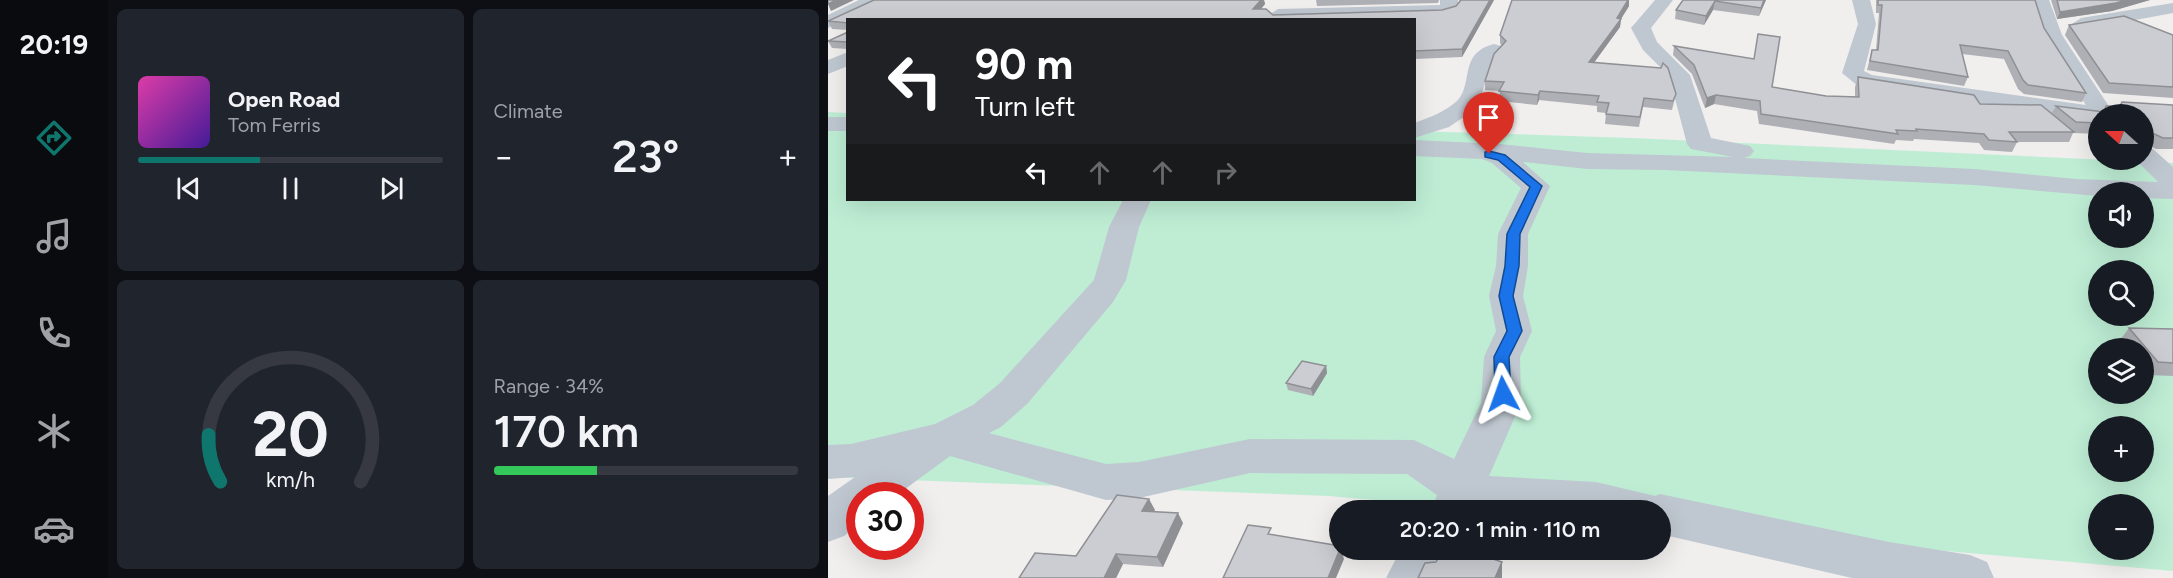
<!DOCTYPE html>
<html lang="en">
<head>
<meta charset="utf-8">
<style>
  :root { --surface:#171b24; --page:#20242c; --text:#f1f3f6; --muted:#9ea1a6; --line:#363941; --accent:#0f766e }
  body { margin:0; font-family:Figtree,sans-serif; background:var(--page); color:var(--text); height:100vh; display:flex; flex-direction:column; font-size:22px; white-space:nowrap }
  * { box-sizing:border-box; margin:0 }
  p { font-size:20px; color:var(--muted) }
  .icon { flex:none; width:33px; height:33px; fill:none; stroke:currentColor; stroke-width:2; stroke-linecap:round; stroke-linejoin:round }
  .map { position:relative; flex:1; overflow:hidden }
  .panel { display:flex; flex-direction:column; gap:9px; padding:9px; background:#0d0f14; width:720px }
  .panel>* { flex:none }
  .guide { position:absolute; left:18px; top:18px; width:570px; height:183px; border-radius:0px; box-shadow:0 6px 24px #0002; background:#202124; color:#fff; overflow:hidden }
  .needle { width:39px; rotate:291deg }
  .tools { position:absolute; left:1260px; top:104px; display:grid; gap:12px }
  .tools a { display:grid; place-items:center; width:66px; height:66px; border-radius:50%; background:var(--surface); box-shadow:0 6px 24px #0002; font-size:30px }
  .speed { position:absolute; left:18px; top:482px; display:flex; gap:12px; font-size:30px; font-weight:700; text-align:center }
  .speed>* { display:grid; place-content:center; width:78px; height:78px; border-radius:50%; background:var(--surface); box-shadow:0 6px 24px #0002; line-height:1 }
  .speed .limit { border:9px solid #d22; background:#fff; color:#111 }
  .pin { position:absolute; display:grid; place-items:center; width:51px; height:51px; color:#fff; margin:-62px -26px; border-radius:50% 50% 50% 0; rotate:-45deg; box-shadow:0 0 6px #0007 }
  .pin .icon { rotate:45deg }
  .me { position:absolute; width:66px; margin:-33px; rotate:356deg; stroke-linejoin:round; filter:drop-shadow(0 0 4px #0008) }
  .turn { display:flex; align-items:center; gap:21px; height:126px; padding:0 30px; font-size:27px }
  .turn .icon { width:78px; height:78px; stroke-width:2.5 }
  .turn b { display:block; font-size:42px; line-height:51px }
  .lanes { display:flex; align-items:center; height:57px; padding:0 30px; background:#0003; justify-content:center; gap:30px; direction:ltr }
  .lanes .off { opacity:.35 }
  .big { font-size:45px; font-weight:600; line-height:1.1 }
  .panel .tile { flex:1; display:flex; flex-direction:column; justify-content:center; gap:9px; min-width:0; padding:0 21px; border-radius:9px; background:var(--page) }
  .panel .dial { align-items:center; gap:0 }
  .dial svg { height:156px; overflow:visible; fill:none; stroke:var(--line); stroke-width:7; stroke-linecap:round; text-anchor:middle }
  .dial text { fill:var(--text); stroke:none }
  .song { display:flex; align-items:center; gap:18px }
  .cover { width:72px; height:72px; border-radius:9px; background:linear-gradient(135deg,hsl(320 70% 55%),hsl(260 70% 35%)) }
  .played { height:6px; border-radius:3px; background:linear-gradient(90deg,var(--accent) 40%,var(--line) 40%) }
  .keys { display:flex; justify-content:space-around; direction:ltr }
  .heat { display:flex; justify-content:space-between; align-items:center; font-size:33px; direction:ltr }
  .charge { height:9px; border-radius:4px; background:linear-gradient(90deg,#34c759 34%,var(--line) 0) }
  .panel .tiles { flex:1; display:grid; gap:9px; grid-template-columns:repeat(2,1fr) }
  .trip { position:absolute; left:501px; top:500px; width:342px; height:60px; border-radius:30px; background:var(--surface); box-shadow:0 6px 24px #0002; font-weight:600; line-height:60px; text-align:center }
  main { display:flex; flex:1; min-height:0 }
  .tab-bar { display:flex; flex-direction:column; width:108px; justify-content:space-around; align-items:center; background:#090b0e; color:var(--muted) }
  .tab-bar .icon { width:42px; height:42px }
  .tab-bar .selected { color:var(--accent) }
  .tab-bar b { font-size:27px; color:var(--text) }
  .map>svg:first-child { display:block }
  .green { fill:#beedd4; fill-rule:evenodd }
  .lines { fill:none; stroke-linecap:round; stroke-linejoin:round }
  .minor { fill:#bfc7d0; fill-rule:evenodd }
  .wall { fill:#afb0b5 }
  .shaded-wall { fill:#8e9094 }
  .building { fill:#cbcdd3; stroke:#8e9094; stroke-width:1.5 }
  .route { fill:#1a73e8; stroke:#114b97; stroke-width:1.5 }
</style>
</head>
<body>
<main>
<nav class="tab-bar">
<b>20:19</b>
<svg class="icon selected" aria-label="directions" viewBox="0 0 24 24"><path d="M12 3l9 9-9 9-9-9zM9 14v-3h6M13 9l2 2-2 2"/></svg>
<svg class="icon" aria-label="music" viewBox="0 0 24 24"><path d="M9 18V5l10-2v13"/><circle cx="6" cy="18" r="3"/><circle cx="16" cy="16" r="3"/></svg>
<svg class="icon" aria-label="phone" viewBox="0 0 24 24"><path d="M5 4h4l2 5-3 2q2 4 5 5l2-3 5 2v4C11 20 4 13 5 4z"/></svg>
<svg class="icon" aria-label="climate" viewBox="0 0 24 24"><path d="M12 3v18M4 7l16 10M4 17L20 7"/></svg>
<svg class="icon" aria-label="car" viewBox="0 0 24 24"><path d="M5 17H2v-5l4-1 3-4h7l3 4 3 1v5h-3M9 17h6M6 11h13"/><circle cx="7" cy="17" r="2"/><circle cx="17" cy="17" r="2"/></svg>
</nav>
<section class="panel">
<div class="tiles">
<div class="tile">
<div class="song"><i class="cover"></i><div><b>Open Road</b><p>Tom Ferris</p></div></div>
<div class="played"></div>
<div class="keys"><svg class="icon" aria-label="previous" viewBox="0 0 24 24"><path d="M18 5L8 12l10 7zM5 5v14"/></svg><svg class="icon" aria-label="pause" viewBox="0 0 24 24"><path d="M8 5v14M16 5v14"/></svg><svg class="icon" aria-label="next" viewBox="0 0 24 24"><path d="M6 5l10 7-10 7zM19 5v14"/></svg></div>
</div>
<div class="tile"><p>Climate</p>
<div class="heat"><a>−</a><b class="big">23°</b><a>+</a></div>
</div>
<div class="tile dial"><svg viewBox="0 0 100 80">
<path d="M14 69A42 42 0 1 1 86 69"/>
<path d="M14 69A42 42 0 0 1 8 45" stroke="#0f766e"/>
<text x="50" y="56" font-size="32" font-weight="700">20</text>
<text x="50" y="72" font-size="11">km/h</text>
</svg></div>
<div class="tile"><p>Range · 34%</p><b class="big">170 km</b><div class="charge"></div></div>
</div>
</section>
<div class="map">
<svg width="1345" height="578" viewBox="0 0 1345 578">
  <rect width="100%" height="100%" fill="#f1eeee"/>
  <path class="green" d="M0,112L19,113L20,200H586L587,131L804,138L1345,163V571L833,526L832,510H656L501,496L0,477ZM1270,192H1316V237H1270ZM1270,270H1316V315H1270ZM1270,348H1316V393H1270ZM1270,426H1316V471H1270ZM1270,504H1316V549H1270Z"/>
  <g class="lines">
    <g class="minor">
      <polygon points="31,0 54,0 51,4 0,28 0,15"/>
      <polygon points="612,0 630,0 631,7 628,11 614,15 446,20 441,15 450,9 612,5"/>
      <polygon points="827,0 845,0 823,28 829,42 862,75 883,138 922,146 926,151 922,156 916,158 1146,169 1248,179 1330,182 1307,159 1316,159 1316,146 1325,149 1345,167 1345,199 1316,198 1316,192 1270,192 1270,196 1146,185 837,170 759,169 695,162 722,186 700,234 700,266 695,296 704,331 692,357 693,403 661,476 768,482 827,496 832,494 1061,542 1142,555 1159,562 1166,578 1024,578 832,534 832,510 604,510 609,495 579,474 422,473 311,498 278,500 122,456 69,495 32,495 32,524 16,536 0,542 0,496 27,477 0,479 0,445 23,444 107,424 145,405 172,383 266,280 281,227 295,200 323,200 311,227 298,280 285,302 200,403 173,427 161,433 278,464 311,462 422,439 586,440 626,459 653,403 656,357 668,331 661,296 668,266 670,234 693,188 664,163 654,159 586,156 586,140 672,144 759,153 905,157 863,149 859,144 841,76 815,50 803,28"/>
      <path d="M1024,0H1042L1048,24L1036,71L1044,75L1258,105C1236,74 1209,39 1203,0H1221L1234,35L1286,114H1270V121L1030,86L1014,73L1030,24Z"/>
      <polygon points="1345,3 1345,13 1253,30 1244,24 1253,18"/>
      <path d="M666,44L673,46L676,50L664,62L649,108L621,127L586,138V123C601,118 618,111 629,101C646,84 630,53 666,44Z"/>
      <polygon points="20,52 20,66 0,74 0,60"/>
      <rect x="0" y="117" width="20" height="14"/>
      <polygon points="573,549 622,549 608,578 558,578"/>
    </g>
  </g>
  <g class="wall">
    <polygon points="46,0 436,0 437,4 433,9 438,9 445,15 614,10 628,6 632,2 631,0 666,0 634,57 587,59 586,60 586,20 20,20 20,30 4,29 0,21"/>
    <polygon points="488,0 611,0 610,3 489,6"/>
    <polygon points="684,0 801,0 801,6 793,19 792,27 766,62 848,94 844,110 815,107 811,127 777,124 778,113 769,112 769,106 711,100 709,105 671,101 672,91 657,90 657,81 674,46 672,43 672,35"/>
    <polygon points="855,0 938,0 931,16 885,10 876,25 847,19 848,10"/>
    <polygon points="1048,0 1207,0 1216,28 1258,93 1254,102 1196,94 1190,89 1176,59 1134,54 1140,77 1136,86 1039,70 1044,50 1048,50 1051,13 1048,13"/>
    <polygon points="1223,0 1322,0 1284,11 1229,19"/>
    <polygon points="1241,25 1345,35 1345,98 1275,93 1237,35"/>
    <polygon points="20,32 20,49 4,48 0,41"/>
    <polygon points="930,34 944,87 998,96 1027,97 1027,87 1030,77 1152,104 1223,114 1228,106 1275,112 1278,106 1345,105 1345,149 1328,149 1317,144 1316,146 1316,114 1270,114 1270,134 1245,133 1241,142 1189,142 1184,152 1156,150 1151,143 1086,139 1085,141 1068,140 1066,144 931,124 929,111 886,104 877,108 864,74 845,55 846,46 926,59"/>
    <polygon points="1301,328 1345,329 1345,376 1320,375 1316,369 1316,348 1299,348 1292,340"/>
    <polygon points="498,366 499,373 485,396 460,390 458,383"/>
    <polygon points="327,510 326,512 355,523 335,567 295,564 288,578 191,578 248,556"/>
  </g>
  <g class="shaded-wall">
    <polygon points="8,0 26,0 3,11 0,4"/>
    <polygon points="433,0 436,0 437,4 427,16 425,9"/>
    <polygon points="662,0 666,0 634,57 634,49"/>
    <polygon points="800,0 801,0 801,6 791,22 793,19 792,27 760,71 761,62"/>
    <polygon points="936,0 938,0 931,16 933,8"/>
    <polygon points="1298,0 1322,0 1284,11 1229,19 1232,12"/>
    <polygon points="887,1 885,10 876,25 878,16"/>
    <polygon points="712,91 711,100 709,105 710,95"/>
    <polygon points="888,95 886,104 877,108 879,98"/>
    <polygon points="498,366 499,373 485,396 483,389"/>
    <polygon points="321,499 327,510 320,521 314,511"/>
    <polygon points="350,513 355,523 335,567 329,557"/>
    <polygon points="512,549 513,549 516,559 508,578 500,578"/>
    <polygon points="288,554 295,564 288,578 276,578"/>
    <polygon points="674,562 674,578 667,578"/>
  </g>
  <g class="building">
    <polygon points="0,0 8,0 0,4"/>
    <polygon points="46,0 433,0 425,9 438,9 445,15 614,10 628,6 633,0 662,0 634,49 586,51 586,20 20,20 20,23 0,21"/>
    <polygon points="684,0 800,0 789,18 793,19 761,62 833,68 835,63 840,68 848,94 845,101 816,98 812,117 778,114 781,103 769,102 771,96 712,91 710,95 671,91 676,82 657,81 666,54 678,41 672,35"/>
    <polygon points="855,0 936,0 933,8 887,1 878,16 848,10"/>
    <polygon points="1050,0 1207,0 1216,28 1258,93 1200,85 1195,80 1180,51 1132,45 1140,77 1042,61 1044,50 1050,50 1054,5 1050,5"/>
    <polygon points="1229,0 1298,0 1288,3 1232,12"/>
    <polygon points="1296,16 1345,35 1345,87 1281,83 1241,25"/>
    <polygon points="20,32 20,42 0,41"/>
    <polygon points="930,34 952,37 944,87 998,96 1031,97 1030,77 1146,95 1152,104 1213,105 1246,132 1181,132 1189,142 1161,140 1156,134 1088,129 1089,131 1068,130 1070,134 933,114 932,101 888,95 879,98 866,65 846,46 926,59"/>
    <polygon points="1294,102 1345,105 1345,138 1335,138 1324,133 1320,138 1316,134 1316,114 1270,114 1270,123 1248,122 1228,106 1276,112 1278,106 1292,106"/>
    <polygon points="1301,328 1345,329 1345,363 1330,362"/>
    <polygon points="474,361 498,366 483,389 458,383"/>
    <polygon points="289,495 321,499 314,511 350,513 329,557 288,554 276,578 191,578 207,553 248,556"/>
    <polygon points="420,525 443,528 440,534 512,546 512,549 500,578 395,578"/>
    <polygon points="615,549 635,549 674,562 667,578 590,578 597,563 608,562"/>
  </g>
  <polygon class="route" points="661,151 677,155 714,186 692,234 691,266 685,296 694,331 681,357 683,394 675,400 667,394 666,357 679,331 671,296 677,266 679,234 702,187 670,160 657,157 657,152"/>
</svg>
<div class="tools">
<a><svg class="needle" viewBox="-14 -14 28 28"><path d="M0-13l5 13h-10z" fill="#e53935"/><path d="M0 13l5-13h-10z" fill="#9ea1a6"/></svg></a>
<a><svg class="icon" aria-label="sound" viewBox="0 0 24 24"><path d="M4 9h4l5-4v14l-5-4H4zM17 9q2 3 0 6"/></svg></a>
<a><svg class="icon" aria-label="search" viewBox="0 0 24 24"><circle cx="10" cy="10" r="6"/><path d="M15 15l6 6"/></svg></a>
<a><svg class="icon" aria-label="layers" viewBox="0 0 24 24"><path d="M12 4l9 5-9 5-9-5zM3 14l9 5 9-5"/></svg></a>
<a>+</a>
<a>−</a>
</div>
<div class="speed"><div class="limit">30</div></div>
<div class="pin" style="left:661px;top:154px;background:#d93025"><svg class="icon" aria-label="arrive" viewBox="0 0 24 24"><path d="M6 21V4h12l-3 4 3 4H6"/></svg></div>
<svg class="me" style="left:675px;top:394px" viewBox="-20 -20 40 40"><path d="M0-17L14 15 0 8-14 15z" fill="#1a73e8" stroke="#fff" stroke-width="4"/></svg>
<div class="trip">20:20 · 1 min · 110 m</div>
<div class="guide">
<div class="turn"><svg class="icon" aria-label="left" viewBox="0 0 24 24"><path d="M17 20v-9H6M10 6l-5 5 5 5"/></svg><div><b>90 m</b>Turn left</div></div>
<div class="lanes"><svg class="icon" aria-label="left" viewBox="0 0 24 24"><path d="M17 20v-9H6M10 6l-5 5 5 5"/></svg><svg class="icon off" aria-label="ahead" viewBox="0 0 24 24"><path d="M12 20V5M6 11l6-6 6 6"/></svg><svg class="icon off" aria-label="ahead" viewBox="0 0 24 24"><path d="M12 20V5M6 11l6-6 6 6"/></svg><svg class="icon off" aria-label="right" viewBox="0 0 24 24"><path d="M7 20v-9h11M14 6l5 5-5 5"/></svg></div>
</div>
</div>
</main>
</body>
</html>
